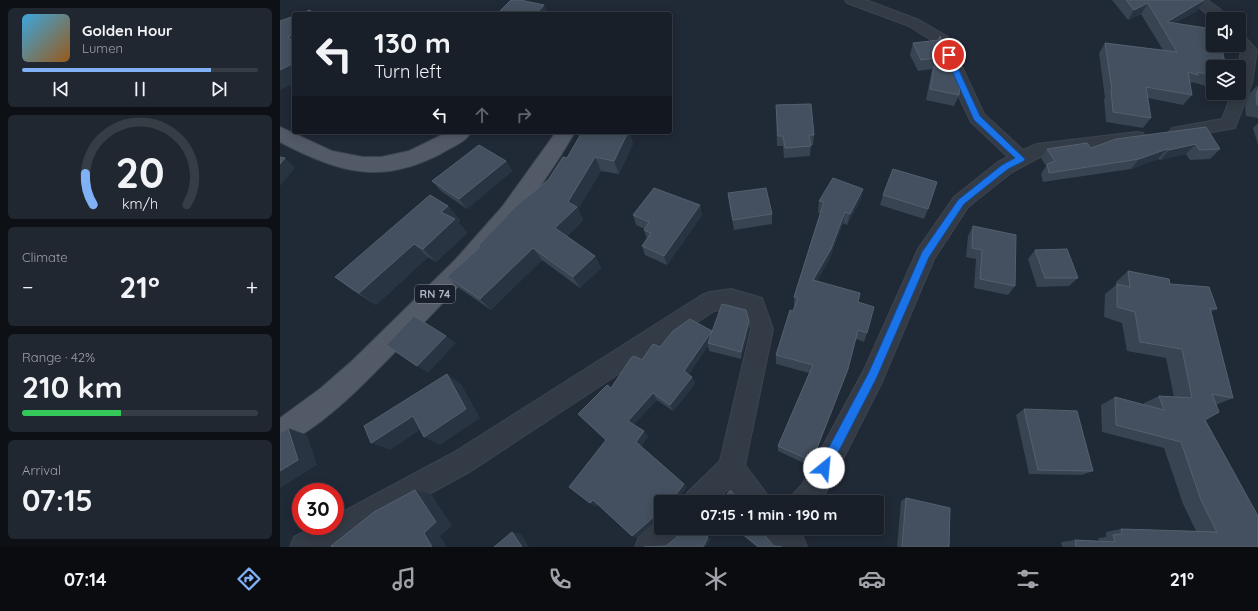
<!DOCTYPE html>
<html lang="en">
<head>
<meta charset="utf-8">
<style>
  :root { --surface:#181f28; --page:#212730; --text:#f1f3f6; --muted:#9fa2a8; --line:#363d45; --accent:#80b0f6 }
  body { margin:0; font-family:Quicksand,sans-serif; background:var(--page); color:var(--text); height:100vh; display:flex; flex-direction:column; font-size:15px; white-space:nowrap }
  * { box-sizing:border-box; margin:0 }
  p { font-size:13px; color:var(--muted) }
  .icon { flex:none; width:22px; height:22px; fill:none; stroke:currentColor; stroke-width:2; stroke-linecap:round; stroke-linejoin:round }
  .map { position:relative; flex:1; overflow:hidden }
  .side { display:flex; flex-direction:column; gap:8px; padding:8px; background:#0d1116; width:280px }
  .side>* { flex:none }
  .hud { position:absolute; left:12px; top:12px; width:380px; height:122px; border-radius:4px; box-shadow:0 2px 10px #0003,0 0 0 1px var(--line); background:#181f28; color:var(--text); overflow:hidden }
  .buttons { position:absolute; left:926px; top:12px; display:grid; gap:8px }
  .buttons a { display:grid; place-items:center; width:40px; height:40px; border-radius:4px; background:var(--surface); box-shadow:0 2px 10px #0003,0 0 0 1px var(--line); font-size:20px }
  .speed { position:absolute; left:12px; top:483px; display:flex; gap:8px; font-size:20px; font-weight:700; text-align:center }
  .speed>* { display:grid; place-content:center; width:52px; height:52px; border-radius:50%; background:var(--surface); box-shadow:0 2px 10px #0003,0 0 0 1px var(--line); line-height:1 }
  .speed .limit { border:6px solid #d22; background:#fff; color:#111 }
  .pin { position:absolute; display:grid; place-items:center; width:34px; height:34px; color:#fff; margin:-17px; border:2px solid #fff; border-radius:50%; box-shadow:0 1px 4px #0007 }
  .me { position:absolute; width:44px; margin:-22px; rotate:28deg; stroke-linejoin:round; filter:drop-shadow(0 0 3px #0008) }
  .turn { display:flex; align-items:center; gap:14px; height:84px; padding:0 16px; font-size:18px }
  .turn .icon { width:52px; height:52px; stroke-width:2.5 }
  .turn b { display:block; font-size:28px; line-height:34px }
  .lanes { display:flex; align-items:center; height:38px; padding:0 16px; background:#0003; justify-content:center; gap:20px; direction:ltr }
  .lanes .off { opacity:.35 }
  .big { font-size:30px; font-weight:700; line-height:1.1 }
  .side .card { flex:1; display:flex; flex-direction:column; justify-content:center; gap:6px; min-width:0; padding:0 14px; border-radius:6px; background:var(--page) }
  .side .dial { align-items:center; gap:0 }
  .dial svg { height:104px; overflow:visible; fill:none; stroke:var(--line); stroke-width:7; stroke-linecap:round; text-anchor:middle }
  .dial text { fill:var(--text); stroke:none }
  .song { display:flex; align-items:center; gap:12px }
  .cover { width:48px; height:48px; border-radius:6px; background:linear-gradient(135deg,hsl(200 70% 55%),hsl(30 70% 35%)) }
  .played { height:4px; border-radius:2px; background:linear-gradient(90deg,var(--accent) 80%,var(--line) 80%) }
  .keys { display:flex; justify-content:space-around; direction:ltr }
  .heat { display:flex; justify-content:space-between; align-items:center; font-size:22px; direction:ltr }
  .charge { height:6px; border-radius:3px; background:linear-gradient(90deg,#34c759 42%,var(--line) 0) }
  .trip { position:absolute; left:374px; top:495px; width:230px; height:40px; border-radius:4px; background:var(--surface); box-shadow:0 2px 10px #0003,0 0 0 1px var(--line); font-weight:700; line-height:40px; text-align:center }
  .dock { display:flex; height:64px; justify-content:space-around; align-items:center; background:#0a0c10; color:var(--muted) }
  .dock .icon { width:28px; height:28px }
  .dock .active { color:var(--accent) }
  .dock b { font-size:18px; color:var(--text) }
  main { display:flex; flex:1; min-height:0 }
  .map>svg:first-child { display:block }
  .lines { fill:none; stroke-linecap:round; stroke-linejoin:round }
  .minor-casing { stroke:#3c4450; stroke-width:2 }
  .primary-casing { stroke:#3c4450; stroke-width:2 }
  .minor { fill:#333b46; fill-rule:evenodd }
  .primary { fill:#515a66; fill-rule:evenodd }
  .wall { fill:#384452 }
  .shaded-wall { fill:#293442 }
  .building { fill:#44505f; stroke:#55606e }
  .route { fill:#1a73e8; stroke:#114b97 }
  .labels { text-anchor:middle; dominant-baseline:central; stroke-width:4; stroke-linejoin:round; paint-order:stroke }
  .shield { fill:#19202b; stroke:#818995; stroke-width:1 }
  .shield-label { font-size:11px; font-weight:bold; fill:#adb6c3 }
</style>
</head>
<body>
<main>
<section class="side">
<div class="card">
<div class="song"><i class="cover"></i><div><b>Golden Hour</b><p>Lumen</p></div></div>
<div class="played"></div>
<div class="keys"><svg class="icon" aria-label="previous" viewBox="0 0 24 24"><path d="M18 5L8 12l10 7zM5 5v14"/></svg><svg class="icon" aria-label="pause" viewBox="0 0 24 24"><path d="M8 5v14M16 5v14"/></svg><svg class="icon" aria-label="next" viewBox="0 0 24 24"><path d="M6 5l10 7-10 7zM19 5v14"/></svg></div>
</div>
<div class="card dial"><svg viewBox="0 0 100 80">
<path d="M14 69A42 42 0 1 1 86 69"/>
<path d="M14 69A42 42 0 0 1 8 45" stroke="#80b0f6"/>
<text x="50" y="56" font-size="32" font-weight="700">20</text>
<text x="50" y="72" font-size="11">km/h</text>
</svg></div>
<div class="card"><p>Climate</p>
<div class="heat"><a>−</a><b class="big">21°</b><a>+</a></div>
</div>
<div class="card"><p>Range · 42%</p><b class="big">210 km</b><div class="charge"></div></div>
<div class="card"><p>Arrival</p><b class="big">07:15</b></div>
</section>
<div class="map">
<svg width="978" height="547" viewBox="0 0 978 547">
  <rect width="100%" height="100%" fill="#202936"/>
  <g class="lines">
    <defs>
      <g id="minor">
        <polygon points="565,0 586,0 639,20 668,37 704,114 743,150 757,144 857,132 863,133 866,138 863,143 857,144 760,157 732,172 688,207 654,259 601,384 541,502 510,502 514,493 522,485 585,368 638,249 674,197 718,162 728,157 691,122 673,84 656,43 629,26 567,3"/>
        <polygon points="910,0 927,0 940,9 948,19 933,19"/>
        <polygon points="959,34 964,36 977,50 972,83 955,128 898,138 892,136 889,132 892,128 942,119 952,93 959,93 958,67 961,51 956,45 959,45"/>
        <polygon points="451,289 482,298 493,329 465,465 486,493 490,502 461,502 450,487 435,502 403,502 407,493 440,461 471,329 466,312 451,309 434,311 191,471 52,547 10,547 14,537 36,526 55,526 55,516 173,453 422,295 430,292"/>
        <polygon points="381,518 381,528 403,528 399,538 389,547 355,547 359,537"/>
        <polygon points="483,528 515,528 523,537 527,547 495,547 487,538"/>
      </g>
      <g id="primary">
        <path d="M0,127L52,151L83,157H101L129,151L168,132H191C186,142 172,147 162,153C100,186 58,172 0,142Z"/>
        <path d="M276,132H295C246,217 179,288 110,357C81,387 39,430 0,446V418L41,388L73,360L175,260L222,207Z"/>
      </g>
    </defs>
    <use href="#minor" class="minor-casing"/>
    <use href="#primary" class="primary-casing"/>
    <use href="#minor" class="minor"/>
    <use href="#primary" class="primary"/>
  </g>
  <g class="wall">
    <polygon points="832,0 918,0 917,11 895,23 933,67 933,83 929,87 912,82 910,84 912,95 903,105 868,98 871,118 863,128 826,122 824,99 825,98 819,53 825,43 883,50 861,14 848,20"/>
    <polygon points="660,36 679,95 674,106 646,100 652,69 638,71 630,55 633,43 659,40"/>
    <polygon points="978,85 978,118 966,116 965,106 969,94"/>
    <polygon points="496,105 534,135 533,145 531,145 530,156 504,158 503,146 497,146 496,115"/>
    <polygon points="978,123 978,145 973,128"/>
    <polygon points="926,127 940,149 930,159 910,160 906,154 880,160 878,159 851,169 763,182 761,174 766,166 761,158 767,149 811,148"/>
    <polygon points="91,132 100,132 98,134"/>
    <polygon points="302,132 349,132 353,144 339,174 321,171 298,209 303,220 287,236 315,256 321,268 300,288 262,260 211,310 179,288 167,277 200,248 198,246 268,180 287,158"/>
    <polygon points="226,161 232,171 187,209 161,191 152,181"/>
    <polygon points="583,189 580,201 567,225 563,223 549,260 537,281 578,302 587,333 584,342 576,339 565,377 530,466 498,451 498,446 529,373 496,364 496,355 515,307 514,307 514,297 540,213 538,213 539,201"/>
    <polygon points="448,193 492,214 492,224 454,230 449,203"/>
    <polygon points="603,195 648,209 644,219 600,205"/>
    <polygon points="420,205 422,215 387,265 365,255 362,246 367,239 364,230 365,229 356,225 353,215"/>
    <polygon points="168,206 180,220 178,222 187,233 156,262 148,257 96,305 72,290 55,277"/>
    <polygon points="693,226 735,286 728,295 694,288 696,259 686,257 688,236"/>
    <polygon points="755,250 798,278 789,286 757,287 748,259"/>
    <polygon points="848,271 890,284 937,309 931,312 953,398 936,405 925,420 978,547 782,547 781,542 795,540 819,541 818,538 826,537 826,532 841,529 916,531 903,504 884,448 822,432 821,405 835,397 864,405 864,403 879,396 894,397 886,358 847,351 842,323 824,317 825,294 836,285 836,282"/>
    <polygon points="469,321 469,329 461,359 429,351 428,346 408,375 412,377 415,384 393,411 377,400 353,425 364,431 368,437 361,446 404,484 407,487 381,502 381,526 379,524 379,519 357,538 352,536 318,504 316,506 310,503 326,440 331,388 362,360 380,347 432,331"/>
    <polygon points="744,409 813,471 802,475 749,474 736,415"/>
    <polygon points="626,498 669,547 617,547 621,501"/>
    <polygon points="454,528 482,528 486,537 494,546 502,547 477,547"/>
  </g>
  <g class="shaded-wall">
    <polygon points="924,0 917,11 884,30 887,22"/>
    <polygon points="868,3 861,14 848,20 854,10"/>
    <polygon points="264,5 268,14 256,14"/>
    <polygon points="14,34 14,43 8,37"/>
    <polygon points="14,63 14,83 0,90 0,70"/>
    <polygon points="348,132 349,132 353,144 339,174 334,161"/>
    <polygon points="916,144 906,154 880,160 889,150"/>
    <polygon points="887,149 878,159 851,169 859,159"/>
    <polygon points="315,157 321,171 298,209 303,220 282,240 275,228 288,202"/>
    <polygon points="5,158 15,168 0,186 0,164"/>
    <polygon points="226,161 232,171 187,209 179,199"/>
    <polygon points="583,189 580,201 567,225 570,214"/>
    <polygon points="420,205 422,215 387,265 384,256"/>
    <polygon points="168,206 180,220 178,222 187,233 156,262 143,249 161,212"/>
    <polygon points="565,212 563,223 549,260 532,290 533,280"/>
    <polygon points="134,244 148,257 96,305 79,293"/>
    <polygon points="253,248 262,260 211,310 200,299"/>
    <polygon points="315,256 321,268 300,288 293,277"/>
    <polygon points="469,321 469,329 461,359 461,352"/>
    <polygon points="432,331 428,343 428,346 406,378 404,371"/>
    <polygon points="166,336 176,343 148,373 137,366"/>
    <polygon points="167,374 181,384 200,418 160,445 144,437"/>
    <polygon points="412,377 415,384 393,411 390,405"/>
    <polygon points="373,393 377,400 352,426 348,421"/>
    <polygon points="133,416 149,424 110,450 91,443"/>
    <polygon points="8,428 27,435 37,465 0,488 0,471"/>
    <polygon points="364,431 368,437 360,447 356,442"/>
    <polygon points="404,484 407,487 396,502 390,502"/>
    <polygon points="135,490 151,494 172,526 160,536 167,547 152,547 144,533"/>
    <polygon points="313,500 319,503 316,506 310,503"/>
    <polygon points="377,514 381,517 357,538 352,536"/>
    <polygon points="232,532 241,534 249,547 242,547"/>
    <polygon points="428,537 431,539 426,547 423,547"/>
  </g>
  <g class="building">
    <polygon points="231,0 240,0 264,5 256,14 217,14"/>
    <polygon points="846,0 924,0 887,22 933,29 933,45 941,45 946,67 933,67 933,76 918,72 918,75 908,72 912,95 866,87 871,118 833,112 831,90 832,90 825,43 897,52 868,3 854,10"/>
    <polygon points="30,10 33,14 19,14"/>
    <polygon points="14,16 14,34 8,37 14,42 14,63 0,70 0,21"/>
    <polygon points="660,36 680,83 679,95 650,89 656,58 641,60 633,43 659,40"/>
    <polygon points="978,89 978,105 977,105 976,95"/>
    <polygon points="531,104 534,135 529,135 531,146 505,148 503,136 498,136 496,105"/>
    <polygon points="926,127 940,149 919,150 916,144 889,150 887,149 859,159 769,173 767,164 775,161 767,149 807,143 811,148 836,139"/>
    <polygon points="302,132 348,132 334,161 315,157 288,202 297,207 275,228 315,256 293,277 253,248 200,299 167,277 200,247 198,246 236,206 268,180 283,157 287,158"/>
    <polygon points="199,145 226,161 179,199 152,181"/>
    <polygon points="0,157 5,158 0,164"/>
    <polygon points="613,169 657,182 648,209 603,195"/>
    <polygon points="553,178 583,189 570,214 565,212 551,249 533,280 580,293 578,302 594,307 587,333 578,330 568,369 532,461 498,446 533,365 496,355 510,310 513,311 518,298 514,297 544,202 539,201"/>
    <polygon points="374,188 420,205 384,256 362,246 371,233 364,230 369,222 353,215"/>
    <polygon points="486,188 492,214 453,220 448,193"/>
    <polygon points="150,195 168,206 161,212 175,219 143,249 134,244 79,293 55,277"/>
    <polygon points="693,226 736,235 735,286 700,279 702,250 692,248"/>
    <polygon points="787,249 798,278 765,278 755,250"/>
    <polygon points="848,271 889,279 890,284 929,287 937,309 930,308 953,398 932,394 939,412 925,420 978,516 978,547 796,547 795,540 835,542 833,535 842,534 841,529 937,532 921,500 901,442 836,425 835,397 884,410 879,396 912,398 902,349 860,342 855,312 837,307 837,284 850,287"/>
    <polygon points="442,304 466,310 469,321 461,352 428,343"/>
    <polygon points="134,316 166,336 137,366 106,345"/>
    <polygon points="410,319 432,331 404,371 412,377 390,405 373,393 348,421 364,431 356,442 404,484 390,502 381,502 381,524 379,524 379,515 377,514 352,536 313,500 310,503 289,487 326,440 298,414 327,385 331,388 351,358 354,356 362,360 373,344 380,347 393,331"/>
    <polygon points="167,374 186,409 144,437 133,416 91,443 84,426"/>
    <polygon points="744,409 797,411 813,471 758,470"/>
    <polygon points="8,428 18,460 0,471 0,433"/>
    <polygon points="135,490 156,522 144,533 152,547 52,547 51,546 94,512"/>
    <polygon points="450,490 459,500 463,500 465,502 441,502"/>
    <polygon points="626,498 670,508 669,547 622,547"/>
    <polygon points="400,528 414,528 428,537 423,547 364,547 386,546 397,537"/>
    <polygon points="455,528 482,528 486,537 494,546 502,547 479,547"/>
    <polygon points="232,532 242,547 214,547"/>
  </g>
  <polygon class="route" points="669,52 672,55 700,116 745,159 744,161 728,169 684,204 649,257 596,379 548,472 544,473 540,472 539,468 540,464 589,372 642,252 678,200 722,165 735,158 694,120 665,55"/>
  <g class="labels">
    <rect class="shield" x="135" y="285" width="40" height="18" rx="3"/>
    <g class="shield-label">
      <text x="155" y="294">RN 74</text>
    </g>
  </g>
</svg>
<div class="buttons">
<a><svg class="icon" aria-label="sound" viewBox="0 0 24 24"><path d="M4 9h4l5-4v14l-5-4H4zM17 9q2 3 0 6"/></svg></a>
<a><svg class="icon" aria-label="layers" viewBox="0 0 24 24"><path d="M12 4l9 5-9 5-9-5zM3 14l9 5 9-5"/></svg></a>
</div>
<div class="speed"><div class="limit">30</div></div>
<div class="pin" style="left:669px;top:55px;background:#d93025"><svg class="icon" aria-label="arrive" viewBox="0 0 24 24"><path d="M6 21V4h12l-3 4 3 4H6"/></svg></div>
<svg class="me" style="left:544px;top:468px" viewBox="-20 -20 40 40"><circle r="19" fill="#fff"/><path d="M0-13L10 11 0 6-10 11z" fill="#1a73e8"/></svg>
<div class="trip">07:15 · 1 min · 190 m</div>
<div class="hud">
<div class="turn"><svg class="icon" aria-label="left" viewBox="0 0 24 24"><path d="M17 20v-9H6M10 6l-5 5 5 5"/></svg><div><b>130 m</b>Turn left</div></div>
<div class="lanes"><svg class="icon" aria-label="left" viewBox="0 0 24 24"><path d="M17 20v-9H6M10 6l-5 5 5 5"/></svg><svg class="icon off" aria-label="ahead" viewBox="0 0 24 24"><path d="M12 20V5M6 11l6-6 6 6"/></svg><svg class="icon off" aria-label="right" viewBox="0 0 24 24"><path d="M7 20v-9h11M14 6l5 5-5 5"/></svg></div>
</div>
</div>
</main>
<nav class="dock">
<b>07:14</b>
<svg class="icon active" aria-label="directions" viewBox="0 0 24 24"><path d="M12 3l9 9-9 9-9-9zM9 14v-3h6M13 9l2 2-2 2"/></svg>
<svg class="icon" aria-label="music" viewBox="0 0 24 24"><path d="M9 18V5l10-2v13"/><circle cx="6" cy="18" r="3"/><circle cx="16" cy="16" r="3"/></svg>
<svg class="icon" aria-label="phone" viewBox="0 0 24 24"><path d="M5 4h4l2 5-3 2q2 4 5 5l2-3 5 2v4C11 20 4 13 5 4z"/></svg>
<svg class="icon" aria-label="climate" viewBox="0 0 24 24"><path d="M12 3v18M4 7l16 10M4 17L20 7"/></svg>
<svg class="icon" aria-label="car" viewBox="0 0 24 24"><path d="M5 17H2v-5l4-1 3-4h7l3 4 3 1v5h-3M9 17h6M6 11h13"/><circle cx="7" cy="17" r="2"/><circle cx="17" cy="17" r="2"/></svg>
<svg class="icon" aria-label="filters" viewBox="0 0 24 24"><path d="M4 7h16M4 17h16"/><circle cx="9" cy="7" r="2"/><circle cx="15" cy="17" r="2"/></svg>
<b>21°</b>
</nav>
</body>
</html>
